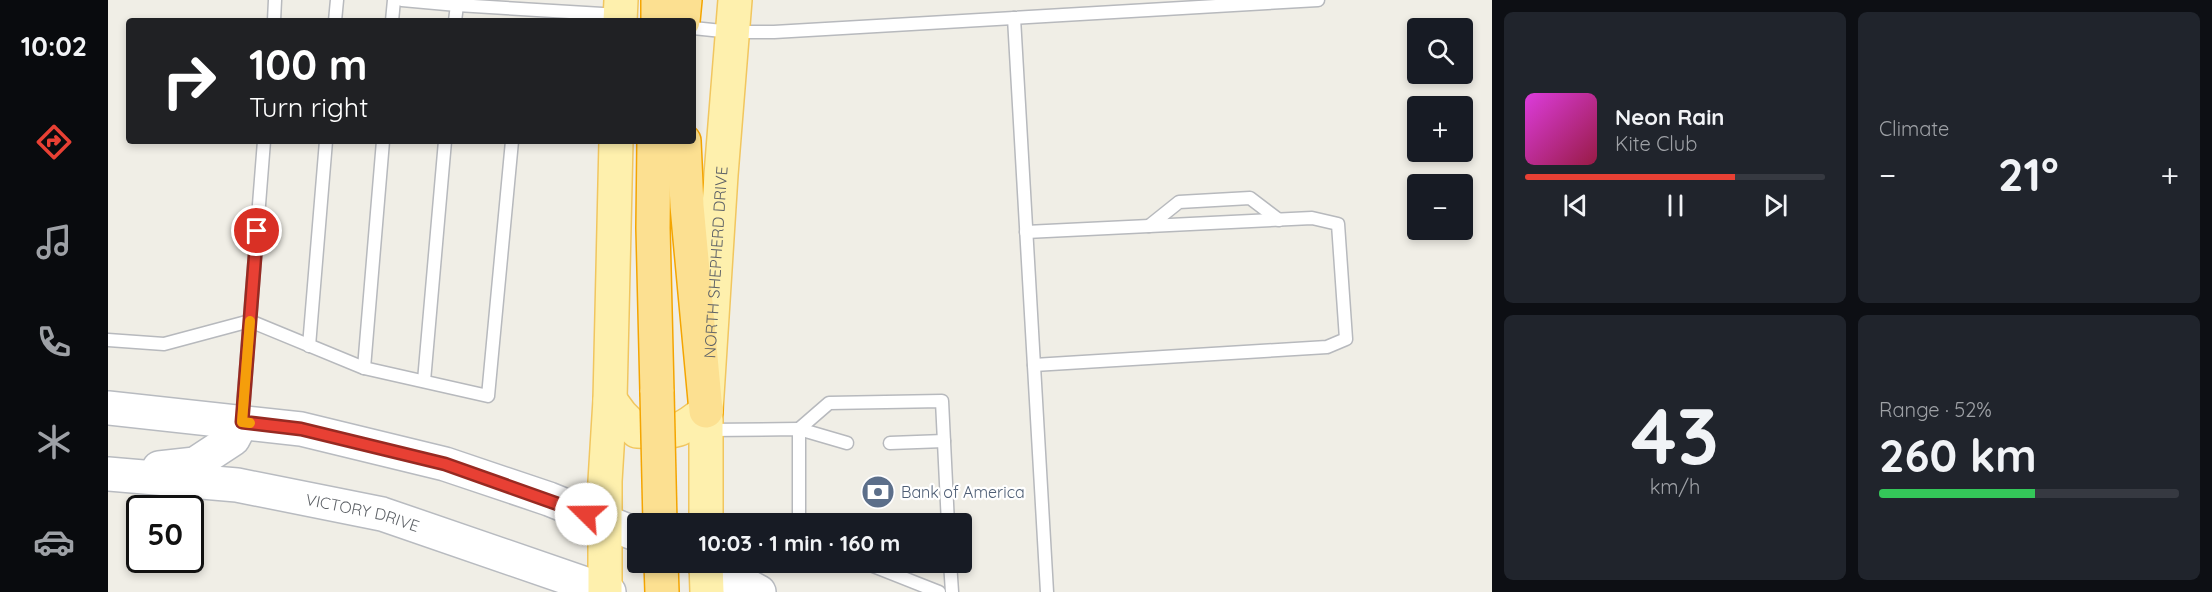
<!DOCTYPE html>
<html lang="en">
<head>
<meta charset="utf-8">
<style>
  :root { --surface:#171b24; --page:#20242c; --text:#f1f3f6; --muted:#9ea1a6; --line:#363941; --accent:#e84034 }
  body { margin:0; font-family:Quicksand,sans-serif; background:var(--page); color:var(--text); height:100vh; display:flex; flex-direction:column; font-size:22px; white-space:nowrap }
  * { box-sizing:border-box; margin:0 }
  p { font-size:20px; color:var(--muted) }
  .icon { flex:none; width:33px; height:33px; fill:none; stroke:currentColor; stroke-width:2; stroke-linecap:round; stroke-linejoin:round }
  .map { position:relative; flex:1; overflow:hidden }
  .drawer { display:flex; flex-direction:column; gap:12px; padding:12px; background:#0d0f14; width:720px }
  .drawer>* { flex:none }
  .guide { position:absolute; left:18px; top:18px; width:570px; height:126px; border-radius:6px; box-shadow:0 3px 9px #0003; background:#202124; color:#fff; overflow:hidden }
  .buttons { position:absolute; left:1299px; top:18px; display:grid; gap:12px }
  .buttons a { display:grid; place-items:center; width:66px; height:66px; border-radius:6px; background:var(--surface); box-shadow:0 3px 9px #0003; font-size:30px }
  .speed { position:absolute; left:18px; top:495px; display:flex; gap:12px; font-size:30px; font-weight:700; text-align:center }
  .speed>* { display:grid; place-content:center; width:78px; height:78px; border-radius:50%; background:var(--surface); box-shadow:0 3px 9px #0003; line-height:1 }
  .speed .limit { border:3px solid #111; border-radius:9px; background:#fff; color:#111 }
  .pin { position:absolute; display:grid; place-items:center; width:51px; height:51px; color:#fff; margin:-26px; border:3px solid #fff; border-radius:50%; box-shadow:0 2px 6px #0007 }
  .me { position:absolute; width:66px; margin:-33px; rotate:292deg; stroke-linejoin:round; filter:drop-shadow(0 0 4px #0008) }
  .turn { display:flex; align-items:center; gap:21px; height:126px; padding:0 24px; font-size:27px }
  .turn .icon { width:78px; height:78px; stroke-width:2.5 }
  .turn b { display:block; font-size:42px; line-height:51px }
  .big { font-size:45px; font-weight:700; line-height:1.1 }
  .drawer .card { flex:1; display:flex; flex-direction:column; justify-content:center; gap:9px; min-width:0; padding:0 21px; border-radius:9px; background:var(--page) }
  .drawer .dial { align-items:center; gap:0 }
  .dial b { font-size:78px; line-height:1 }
  .song { display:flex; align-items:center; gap:18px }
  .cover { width:72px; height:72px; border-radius:9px; background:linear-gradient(135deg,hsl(300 70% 55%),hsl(340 70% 35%)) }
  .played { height:6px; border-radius:3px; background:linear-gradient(90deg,var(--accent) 70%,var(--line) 70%) }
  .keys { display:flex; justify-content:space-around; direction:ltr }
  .heat { display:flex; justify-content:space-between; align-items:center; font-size:33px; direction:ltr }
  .charge { height:9px; border-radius:4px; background:linear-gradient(90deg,#34c759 52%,var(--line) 0) }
  .drawer .tiles { flex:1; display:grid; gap:12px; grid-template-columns:repeat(2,1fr) }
  .trip { position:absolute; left:519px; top:513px; width:345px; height:60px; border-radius:6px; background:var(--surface); box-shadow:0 3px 9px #0003; font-weight:700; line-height:60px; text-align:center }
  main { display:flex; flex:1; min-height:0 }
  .menu { display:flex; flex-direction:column; width:108px; justify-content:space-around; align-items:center; background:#090b0e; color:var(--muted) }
  .menu .icon { width:42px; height:42px }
  .menu .selected { color:var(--accent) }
  .menu b { font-size:27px; color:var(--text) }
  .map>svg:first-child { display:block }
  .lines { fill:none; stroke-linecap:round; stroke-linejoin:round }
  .lane-casing { stroke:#b7b9bd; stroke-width:15 }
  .secondary-casing { stroke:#b8bbc0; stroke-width:36 }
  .primary-casing { stroke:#f1c65f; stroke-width:36 }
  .highway-casing { stroke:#f4a502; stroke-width:36 }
  .lane { stroke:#fff; stroke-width:12 }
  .secondary { stroke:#fff; stroke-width:33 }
  .primary { stroke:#fef0ad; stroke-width:33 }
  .highway { stroke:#fce091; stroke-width:33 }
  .highway-bridge-casing { stroke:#f4a502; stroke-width:36; stroke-linecap:butt }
  .highway-bridge { stroke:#fce091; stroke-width:33 }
  .route-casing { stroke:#972a22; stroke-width:15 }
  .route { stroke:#e84034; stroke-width:10 }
  .slow { stroke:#f59e0b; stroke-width:10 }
  .labels { text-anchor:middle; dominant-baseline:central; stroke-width:4.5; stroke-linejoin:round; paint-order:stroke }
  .street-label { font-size:16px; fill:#5e6267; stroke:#fff }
  .service-label { font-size:16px; fill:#4e5e75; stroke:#fff; text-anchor:start }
</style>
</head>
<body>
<main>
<nav class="menu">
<b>10:02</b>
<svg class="icon selected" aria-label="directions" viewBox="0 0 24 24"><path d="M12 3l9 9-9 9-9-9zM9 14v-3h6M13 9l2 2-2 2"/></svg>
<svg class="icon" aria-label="music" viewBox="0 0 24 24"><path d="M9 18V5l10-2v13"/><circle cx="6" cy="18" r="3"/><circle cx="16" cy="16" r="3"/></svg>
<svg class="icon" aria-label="phone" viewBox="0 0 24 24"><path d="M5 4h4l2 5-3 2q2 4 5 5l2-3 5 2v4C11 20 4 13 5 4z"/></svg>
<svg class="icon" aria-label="climate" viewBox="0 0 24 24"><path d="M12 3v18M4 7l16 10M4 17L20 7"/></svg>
<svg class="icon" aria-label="car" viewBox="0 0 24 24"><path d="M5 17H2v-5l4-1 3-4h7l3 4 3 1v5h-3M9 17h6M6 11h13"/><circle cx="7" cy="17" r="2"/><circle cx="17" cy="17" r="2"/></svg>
</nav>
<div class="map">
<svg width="1384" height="592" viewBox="0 0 1384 592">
  <rect width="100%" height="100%" fill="#f0eee6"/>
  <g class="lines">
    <defs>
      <g id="lane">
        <polyline points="294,0 349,5 511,15"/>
        <polyline points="906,18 939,592"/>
        <polyline points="166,21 167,0"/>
        <polyline points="227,21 229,0"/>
        <polyline points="284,21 286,0"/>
        <polyline points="347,21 349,5"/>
        <polyline points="585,28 624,32 666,32 1210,0"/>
        <polyline points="1041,226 1071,202 1142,198 1171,220"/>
        <polyline points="918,232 1204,218 1230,224 1238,339 1219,347 926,365"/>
        <polyline points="0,340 56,344 142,321 256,368 380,396 404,141"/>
        <polyline points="201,346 218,141"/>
        <polyline points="256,368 275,141"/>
        <polyline points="316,381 337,141"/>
        <polyline points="134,421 156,141"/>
        <polyline points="691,429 721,403 834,401 840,524"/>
        <polyline points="691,429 739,443"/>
        <polyline points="600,430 691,429 691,524"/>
        <polyline points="782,443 836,441"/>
        <polyline points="755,562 831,592"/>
        <polyline points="842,562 844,592"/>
      </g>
      <g id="secondary">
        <polyline points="0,408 193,429 337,464 441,499 530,535"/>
        <polyline points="51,468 87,464 125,439 134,422"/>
        <path id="s1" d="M0,474L129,485L274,514L501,592"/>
        <polyline points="594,562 651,592"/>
      </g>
      <g id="primary">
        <polyline points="512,21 513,0"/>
        <path d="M502,400L513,415L529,431C566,432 569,435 598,411"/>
        <path id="s2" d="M598,524V411L613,175L627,0"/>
        <polyline points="598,562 599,592"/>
        <polyline points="497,592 497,481 502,400 508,141"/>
      </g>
      <g id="highway">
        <polyline points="550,21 550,0"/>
        <polyline points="575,21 577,0"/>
        <polyline points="546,141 545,228 549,392"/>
        <polyline points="576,141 579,206 598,411"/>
        <polyline points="553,562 554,592"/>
      </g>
    </defs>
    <use href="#lane" class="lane-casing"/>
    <use href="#secondary" class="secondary-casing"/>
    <use href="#primary" class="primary-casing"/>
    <use href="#highway" class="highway-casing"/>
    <use href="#lane" class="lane"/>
    <use href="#secondary" class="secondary"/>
    <use href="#primary" class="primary"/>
    <use href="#highway" class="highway"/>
    <defs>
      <polyline id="highway-bridge" points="549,392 552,524"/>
    </defs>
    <use href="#highway-bridge" class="highway-bridge-casing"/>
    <use href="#highway-bridge" class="highway-bridge"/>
  </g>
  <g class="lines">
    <defs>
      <polyline id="route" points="149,231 134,422 193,429 337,464 478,514"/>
    </defs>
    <use href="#route" class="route-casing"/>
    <use href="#route" class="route"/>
    <polyline class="slow" points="142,423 134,422 142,321"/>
  </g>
  <defs>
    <symbol id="bank-disc" viewBox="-11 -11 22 22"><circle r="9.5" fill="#5c6f8a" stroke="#fff"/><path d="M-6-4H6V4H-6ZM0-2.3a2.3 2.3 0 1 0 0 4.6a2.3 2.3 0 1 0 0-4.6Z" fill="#fff"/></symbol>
  </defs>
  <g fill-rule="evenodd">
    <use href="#bank-disc" x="751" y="473" width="38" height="38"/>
  </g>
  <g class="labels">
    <g class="street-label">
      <text stroke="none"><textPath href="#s2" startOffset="262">NORTH SHEPHERD DRIVE</textPath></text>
      <text stroke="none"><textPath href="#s1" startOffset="258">VICTORY DRIVE</textPath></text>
    </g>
    <g class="service-label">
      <text x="793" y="492">Bank of America</text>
    </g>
  </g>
</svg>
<div class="buttons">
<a><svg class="icon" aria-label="search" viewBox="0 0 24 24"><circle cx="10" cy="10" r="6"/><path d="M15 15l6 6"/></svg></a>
<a>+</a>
<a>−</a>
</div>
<div class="speed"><div class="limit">50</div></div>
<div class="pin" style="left:149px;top:231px;background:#d93025"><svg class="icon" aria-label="arrive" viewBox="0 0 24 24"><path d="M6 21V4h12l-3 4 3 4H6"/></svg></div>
<svg class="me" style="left:478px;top:514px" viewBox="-20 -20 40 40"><circle r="19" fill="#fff"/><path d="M0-13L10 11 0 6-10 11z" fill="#e84034"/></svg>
<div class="trip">10:03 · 1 min · 160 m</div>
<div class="guide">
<div class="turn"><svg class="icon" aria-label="right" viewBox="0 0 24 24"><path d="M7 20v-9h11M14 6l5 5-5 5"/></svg><div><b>100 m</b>Turn right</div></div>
</div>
</div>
<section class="drawer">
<div class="tiles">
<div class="card">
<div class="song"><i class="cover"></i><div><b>Neon Rain</b><p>Kite Club</p></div></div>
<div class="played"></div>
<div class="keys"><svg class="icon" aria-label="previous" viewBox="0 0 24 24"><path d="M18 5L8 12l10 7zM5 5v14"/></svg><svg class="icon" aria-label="pause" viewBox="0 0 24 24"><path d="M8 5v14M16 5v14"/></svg><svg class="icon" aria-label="next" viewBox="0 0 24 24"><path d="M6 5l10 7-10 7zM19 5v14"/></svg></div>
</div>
<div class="card"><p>Climate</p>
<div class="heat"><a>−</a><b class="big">21°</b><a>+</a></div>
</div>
<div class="card dial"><b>43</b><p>km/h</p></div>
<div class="card"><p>Range · 52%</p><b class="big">260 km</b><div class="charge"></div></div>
</div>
</section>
</main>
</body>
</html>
